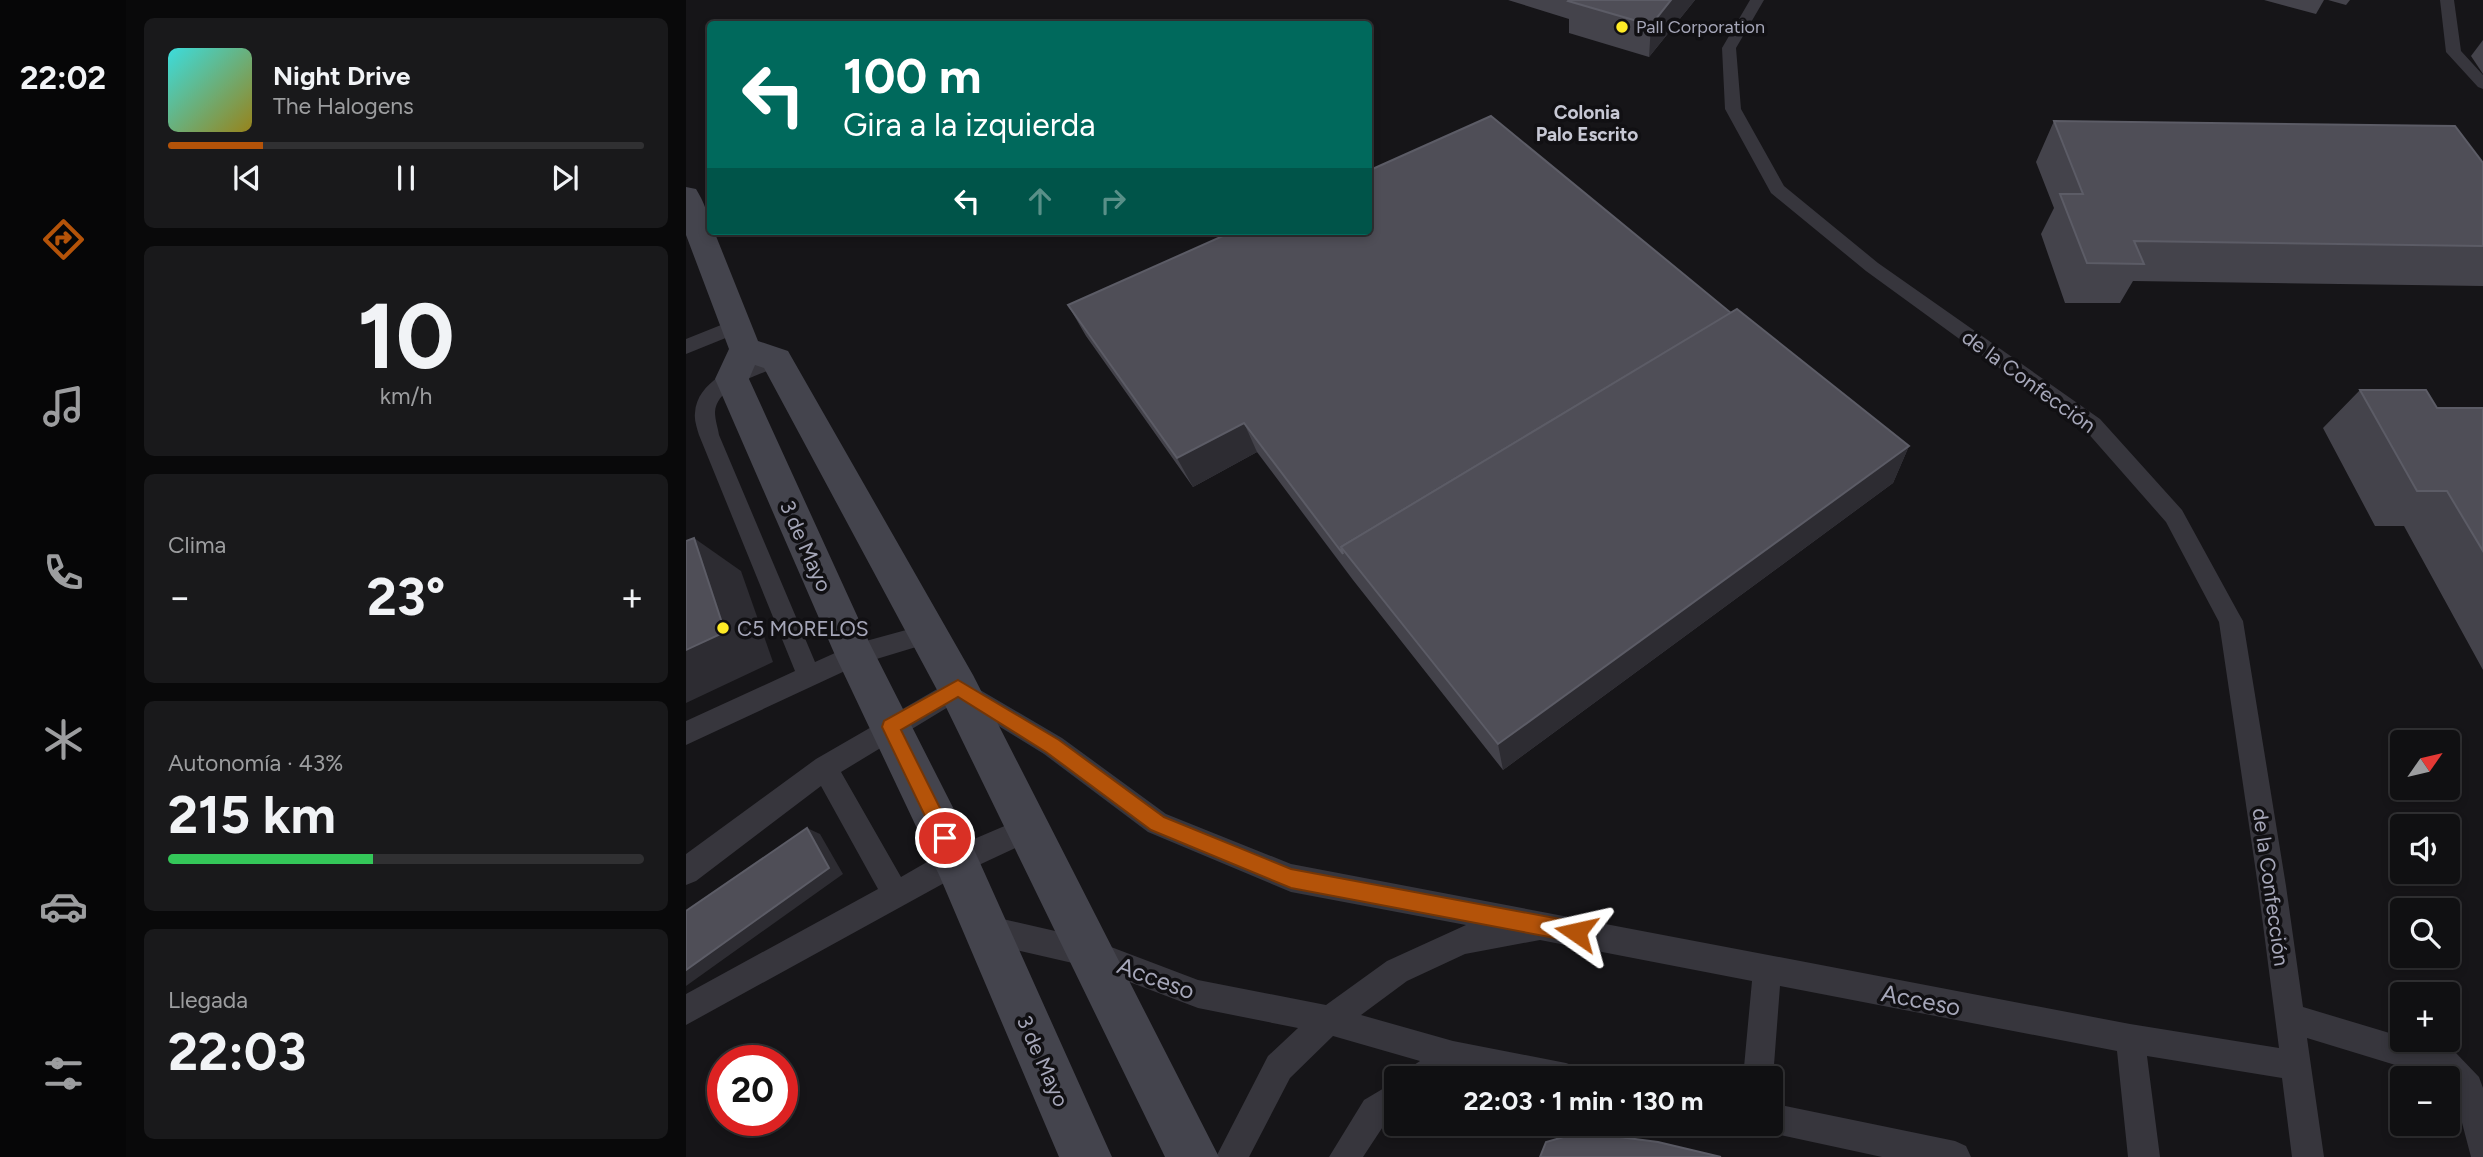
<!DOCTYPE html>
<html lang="es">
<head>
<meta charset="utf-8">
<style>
  :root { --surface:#101012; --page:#19191b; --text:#f1f3f6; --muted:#9c9d9f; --line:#303032; --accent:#b45309 }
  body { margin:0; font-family:Figtree,sans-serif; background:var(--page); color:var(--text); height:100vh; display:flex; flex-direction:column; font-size:26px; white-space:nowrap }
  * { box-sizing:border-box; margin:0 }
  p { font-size:23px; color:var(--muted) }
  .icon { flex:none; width:38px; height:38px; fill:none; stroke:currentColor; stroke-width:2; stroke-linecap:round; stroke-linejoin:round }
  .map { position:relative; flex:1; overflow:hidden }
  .side { display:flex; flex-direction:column; gap:18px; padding:18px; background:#09090a; width:560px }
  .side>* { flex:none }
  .banner { position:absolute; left:21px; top:21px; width:665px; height:214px; border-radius:7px; box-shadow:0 4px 10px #0003,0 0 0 2px var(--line); background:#00695c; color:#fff; overflow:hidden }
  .needle { width:46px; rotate:56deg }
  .buttons { position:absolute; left:1704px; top:730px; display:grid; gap:14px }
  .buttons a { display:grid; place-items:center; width:70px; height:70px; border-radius:7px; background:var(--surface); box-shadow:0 4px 10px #0003,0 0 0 2px var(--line); font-size:35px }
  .speed { position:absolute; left:21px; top:1045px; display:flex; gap:14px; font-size:35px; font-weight:700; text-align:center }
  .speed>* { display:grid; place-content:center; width:91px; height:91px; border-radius:50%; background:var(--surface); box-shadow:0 4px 10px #0003,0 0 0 2px var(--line); line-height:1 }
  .speed .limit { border:10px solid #d22; background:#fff; color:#111 }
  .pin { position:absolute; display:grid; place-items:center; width:60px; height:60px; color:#fff; margin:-30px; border:4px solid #fff; border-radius:50%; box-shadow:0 2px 7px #0007 }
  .me { position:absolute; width:77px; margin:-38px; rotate:281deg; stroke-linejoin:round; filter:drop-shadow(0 0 5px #0008) }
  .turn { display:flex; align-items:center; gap:24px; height:147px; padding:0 21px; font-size:32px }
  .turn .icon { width:91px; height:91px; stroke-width:2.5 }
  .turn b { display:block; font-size:49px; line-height:60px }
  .lanes { display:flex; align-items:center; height:66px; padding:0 21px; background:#0003; justify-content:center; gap:35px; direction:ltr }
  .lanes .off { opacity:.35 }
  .big { font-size:52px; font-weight:700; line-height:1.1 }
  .side .card { flex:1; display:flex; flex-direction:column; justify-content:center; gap:10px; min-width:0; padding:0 24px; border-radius:10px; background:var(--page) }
  .side .dial { align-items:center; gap:0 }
  .dial b { font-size:91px; line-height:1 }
  .song { display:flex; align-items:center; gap:21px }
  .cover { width:84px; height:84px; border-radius:10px; background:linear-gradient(135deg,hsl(180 70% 55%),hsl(50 70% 35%)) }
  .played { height:7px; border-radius:4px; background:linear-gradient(90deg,var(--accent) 20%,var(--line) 20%) }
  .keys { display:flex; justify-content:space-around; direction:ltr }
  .heat { display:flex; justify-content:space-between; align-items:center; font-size:38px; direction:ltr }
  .charge { height:10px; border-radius:5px; background:linear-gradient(90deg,#34c759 43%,var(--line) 0) }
  .trip { position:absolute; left:698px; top:1066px; width:399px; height:70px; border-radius:7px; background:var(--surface); box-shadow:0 4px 10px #0003,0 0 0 2px var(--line); font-weight:700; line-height:70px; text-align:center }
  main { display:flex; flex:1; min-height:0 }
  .tabs { display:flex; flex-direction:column; width:126px; justify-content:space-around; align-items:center; background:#060607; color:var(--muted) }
  .tabs .icon { width:49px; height:49px }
  .tabs .current { color:var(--accent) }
  .tabs b { font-size:32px; color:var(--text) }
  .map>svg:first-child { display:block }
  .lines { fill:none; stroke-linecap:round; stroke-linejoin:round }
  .lane { fill:#37363d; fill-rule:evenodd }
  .secondary { fill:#44444d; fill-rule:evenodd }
  .wall { fill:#44434b }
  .shaded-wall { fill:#2d2c32 }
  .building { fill:#4f4e57; stroke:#5c5c66; stroke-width:2 }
  .route { fill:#b45309; stroke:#753606; stroke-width:2 }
  .poi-dot { fill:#ffeb26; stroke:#111013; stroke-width:2.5 }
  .labels { text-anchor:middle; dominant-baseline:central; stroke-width:7; stroke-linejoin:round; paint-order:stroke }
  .far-poi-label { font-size:18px; fill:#a6a7b9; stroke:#111013; text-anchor:start }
  .far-neighbourhood-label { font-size:19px; font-weight:bold; fill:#c7c8d4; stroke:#111013 }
  .street-label { font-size:21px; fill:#a6a7b9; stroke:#111013 }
  .poi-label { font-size:21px; fill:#a6a7b9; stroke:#111013; text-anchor:start }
  .near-street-label { font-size:24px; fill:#a6a7b9; stroke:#111013 }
</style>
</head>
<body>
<main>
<nav class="tabs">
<b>22:02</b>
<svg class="icon current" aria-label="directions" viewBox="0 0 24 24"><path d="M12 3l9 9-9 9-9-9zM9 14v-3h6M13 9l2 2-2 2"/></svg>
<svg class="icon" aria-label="music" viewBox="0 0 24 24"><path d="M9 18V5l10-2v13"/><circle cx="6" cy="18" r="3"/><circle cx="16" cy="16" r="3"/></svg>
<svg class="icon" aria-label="phone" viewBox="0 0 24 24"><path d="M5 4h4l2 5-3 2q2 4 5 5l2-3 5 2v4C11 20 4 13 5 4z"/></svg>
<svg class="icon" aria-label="climate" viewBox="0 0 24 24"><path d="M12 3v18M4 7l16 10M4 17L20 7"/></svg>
<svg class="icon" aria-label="car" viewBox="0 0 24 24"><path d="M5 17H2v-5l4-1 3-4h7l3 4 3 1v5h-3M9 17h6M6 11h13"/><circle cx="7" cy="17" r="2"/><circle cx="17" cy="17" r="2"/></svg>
<svg class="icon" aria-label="filters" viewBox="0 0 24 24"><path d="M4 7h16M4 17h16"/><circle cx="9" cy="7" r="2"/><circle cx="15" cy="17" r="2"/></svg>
</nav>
<section class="side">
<div class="card">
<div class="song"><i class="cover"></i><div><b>Night Drive</b><p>The Halogens</p></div></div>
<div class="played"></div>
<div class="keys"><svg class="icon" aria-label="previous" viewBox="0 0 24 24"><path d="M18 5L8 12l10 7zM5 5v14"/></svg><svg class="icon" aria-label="pause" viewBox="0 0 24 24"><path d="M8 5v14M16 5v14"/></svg><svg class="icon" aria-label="next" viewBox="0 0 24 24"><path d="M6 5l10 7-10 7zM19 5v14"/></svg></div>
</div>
<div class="card dial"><b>10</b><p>km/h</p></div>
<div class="card"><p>Clima</p>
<div class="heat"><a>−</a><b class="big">23°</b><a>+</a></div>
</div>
<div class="card"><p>Autonomía · 43%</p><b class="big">215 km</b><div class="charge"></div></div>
<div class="card"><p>Llegada</p><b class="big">22:03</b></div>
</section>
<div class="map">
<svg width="1797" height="1157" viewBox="0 0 1797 1157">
  <rect width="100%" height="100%" fill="#161518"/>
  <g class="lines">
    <g class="lane">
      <polygon points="1064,0 1078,0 1050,48 1055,109 1098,186 1192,263 1414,419 1496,510 1553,614 1557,621 1600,886 1617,1007 1770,1053 1793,1077 1797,1088 1797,1157 1785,1157 1769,1096 1762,1089 1762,1078 1752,1078 1621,1038 1638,1157 1606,1157 1596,1078 1461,1056 1474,1157 1442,1157 1431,1051 1094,986 1087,1078 1085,1083 1085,1078 1057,1078 1066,981 854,940 779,954 721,981 675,1015 767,1041 880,1063 891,1067 895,1078 803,1078 770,1072 761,1078 721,1078 725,1067 734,1061 647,1036 604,1078 563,1157 530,1157 582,1056 612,1028 512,1008 404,967 299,943 289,939 285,929 289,919 299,915 404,939 512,980 640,1005 701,961 780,925 605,892 462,832 358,754 272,701 155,772 215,877 260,851 342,816 351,820 355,829 351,838 280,871 0,1025 0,994 192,889 135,786 10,881 0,885 0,854 130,759 272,677 376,738 480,814 605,864 1444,1024 1593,1048 1572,886 1533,622 1480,522 1400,431 1180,271 1085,193 1039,109 1036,48"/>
      <polygon points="1754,0 1768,0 1775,51 1797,75 1797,89 1792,87 1760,52"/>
      <polygon points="50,319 57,321 60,326 57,331 0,354 0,339"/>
      <path d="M90,353L97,355L100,360L97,365C76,374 31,385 29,412C29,420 32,428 33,435L129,662L169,644L242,624L250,627L254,634L250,641L174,664L0,745V721L109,671L13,435C11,428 8,420 9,413C11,377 62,361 90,353Z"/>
      <polygon points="710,1081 710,1114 700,1122 677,1157 643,1157 678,1100"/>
      <polygon points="1085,1103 1269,1141 1280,1146 1285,1157 1196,1157 1085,1133 1074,1129 1072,1124 1085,1124"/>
    </g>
    <path class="secondary" d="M0,187L10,189C18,202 24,217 24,231H28L72,341L102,351L287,675L533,1157H479L257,701L78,368L69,365L63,379L184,644L286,845L426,1157H373L254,877L149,655L29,379L43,349L0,235Z"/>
  </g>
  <g class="wall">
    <polygon points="822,0 1009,0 963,57 883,33 883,19"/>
    <polygon points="1578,0 1638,0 1630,14"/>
    <polygon points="1642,0 1664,0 1660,5"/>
    <polygon points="1797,40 1797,74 1785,56"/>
    <polygon points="1368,121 1797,163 1797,286 1447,281 1434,303 1379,303 1355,234 1368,208 1350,162"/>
    <polygon points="382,305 1045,313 1223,446 1207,483 817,770 667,580 571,452 507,487 400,336"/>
    <polygon points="1674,390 1751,408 1797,408 1797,670 1718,526 1689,526 1637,428"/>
  </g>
  <g class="shaded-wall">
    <polygon points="985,0 1009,0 963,57 965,25"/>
    <polygon points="558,423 571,452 507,487 491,458"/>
    <polygon points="1223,446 1207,483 817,770 812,744"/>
    <polygon points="8,538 55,571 87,662 0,703 0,650"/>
    <polygon points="121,828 134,834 157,874 0,986 0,970"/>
  </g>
  <g class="building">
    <polygon points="883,0 985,0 965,25 882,1"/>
    <polygon points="805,116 1045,313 655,547 657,554 558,423 491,458 382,305 548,231 682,231 682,171"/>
    <polygon points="1368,121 1769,126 1797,163 1797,246 1448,241 1458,264 1401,263 1374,194 1397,194"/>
    <polygon points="1051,309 1223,446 812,744 655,547"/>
    <polygon points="1674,390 1740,390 1751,408 1797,408 1797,551 1761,491 1731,491"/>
    <polygon points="8,538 39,632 0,650 0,541"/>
    <polygon points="121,828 143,868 0,970 0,911"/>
    <polygon points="895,1132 972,1142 1035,1157 854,1157 860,1142"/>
  </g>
  <polygon class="route" points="272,680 373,740 478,817 605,869 890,922 897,925 900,932 897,939 890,942 605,888 465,830 360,752 272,697 215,730 269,838 266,845 259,848 253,845 196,727 198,721"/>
  <g class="poi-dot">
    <circle cx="936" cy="27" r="7"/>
    <circle cx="37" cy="628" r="7"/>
  </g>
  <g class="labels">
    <g class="far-poi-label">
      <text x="950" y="27">Pall Corporation</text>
    </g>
    <g class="far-neighbourhood-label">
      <text x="901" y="112">Colonia<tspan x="901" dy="22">Palo Escrito</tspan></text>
    </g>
    <g class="street-label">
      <text transform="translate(1343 381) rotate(36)">de la Confección</text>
      <text transform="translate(120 546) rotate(66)">3 de Mayo</text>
      <text transform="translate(1585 887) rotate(82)">de la Confección</text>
      <text transform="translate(357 1061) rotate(66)">3 de Mayo</text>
    </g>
    <g class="poi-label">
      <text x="51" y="628">C5 MORELOS</text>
    </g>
    <g class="near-street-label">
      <text transform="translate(470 978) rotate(20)">Acceso</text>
      <text transform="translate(1235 1000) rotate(11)">Acceso</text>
    </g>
  </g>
</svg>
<div class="buttons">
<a><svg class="needle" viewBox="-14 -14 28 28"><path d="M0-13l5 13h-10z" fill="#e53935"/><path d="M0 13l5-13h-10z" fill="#9c9d9f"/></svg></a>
<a><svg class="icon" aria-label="sound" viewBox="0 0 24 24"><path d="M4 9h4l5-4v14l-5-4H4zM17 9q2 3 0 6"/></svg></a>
<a><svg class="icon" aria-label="search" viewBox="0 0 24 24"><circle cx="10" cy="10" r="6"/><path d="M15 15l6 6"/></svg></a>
<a>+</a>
<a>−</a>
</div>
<div class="speed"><div class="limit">20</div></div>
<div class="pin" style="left:259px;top:838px;background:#d93025"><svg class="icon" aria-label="arrive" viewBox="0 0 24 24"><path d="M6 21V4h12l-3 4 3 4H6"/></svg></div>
<svg class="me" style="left:890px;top:932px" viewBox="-20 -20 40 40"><path d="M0-17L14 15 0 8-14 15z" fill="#b45309" stroke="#fff" stroke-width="4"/></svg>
<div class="trip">22:03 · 1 min · 130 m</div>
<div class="banner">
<div class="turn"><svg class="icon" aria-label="left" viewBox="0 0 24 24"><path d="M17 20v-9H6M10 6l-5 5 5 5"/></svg><div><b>100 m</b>Gira a la izquierda</div></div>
<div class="lanes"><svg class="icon" aria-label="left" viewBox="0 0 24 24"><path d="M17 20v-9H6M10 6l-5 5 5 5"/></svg><svg class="icon off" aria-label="ahead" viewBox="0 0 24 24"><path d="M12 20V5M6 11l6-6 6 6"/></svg><svg class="icon off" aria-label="right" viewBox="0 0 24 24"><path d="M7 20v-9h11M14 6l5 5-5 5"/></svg></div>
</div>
</div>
</main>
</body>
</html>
